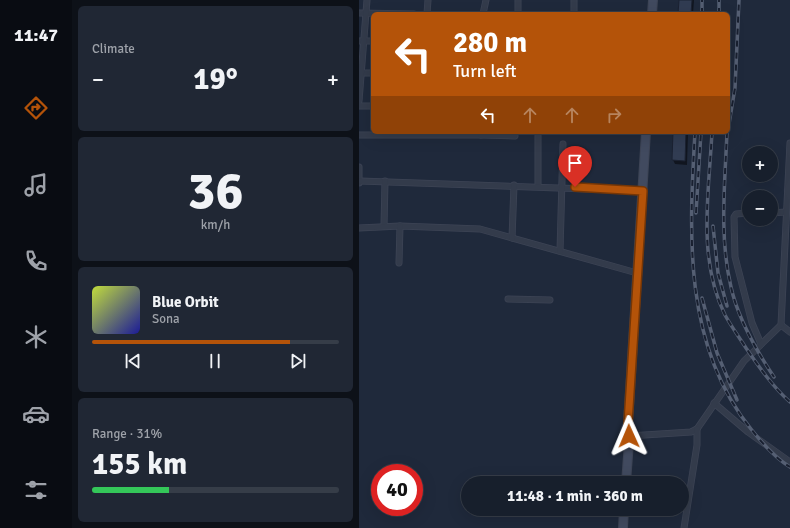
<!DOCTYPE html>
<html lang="en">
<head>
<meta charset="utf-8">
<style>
  :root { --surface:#171f2c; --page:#202734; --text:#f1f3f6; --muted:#9ea2a9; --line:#363d48; --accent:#b45309 }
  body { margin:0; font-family:Signika,sans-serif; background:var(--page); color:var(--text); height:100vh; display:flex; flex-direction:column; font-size:15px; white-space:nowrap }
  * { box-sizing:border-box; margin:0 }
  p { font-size:13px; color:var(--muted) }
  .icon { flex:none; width:22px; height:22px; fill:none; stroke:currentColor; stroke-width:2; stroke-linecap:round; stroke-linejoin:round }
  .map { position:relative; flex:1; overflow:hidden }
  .panel { display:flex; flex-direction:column; gap:6px; padding:6px; background:#0d1118; width:287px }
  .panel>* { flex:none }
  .hud { position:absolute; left:12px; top:12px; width:359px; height:122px; border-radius:6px; box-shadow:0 4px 16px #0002,0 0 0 1px var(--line); background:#b45309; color:#fff; overflow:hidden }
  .fabs { position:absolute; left:383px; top:146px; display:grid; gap:8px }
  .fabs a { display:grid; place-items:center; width:36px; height:36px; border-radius:50%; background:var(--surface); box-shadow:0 4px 16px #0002,0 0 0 1px var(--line); font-size:20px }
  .speed { position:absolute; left:12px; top:464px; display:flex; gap:8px; font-size:20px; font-weight:700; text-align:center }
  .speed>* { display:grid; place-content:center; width:52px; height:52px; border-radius:50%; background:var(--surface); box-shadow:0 4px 16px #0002,0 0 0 1px var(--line); line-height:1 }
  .speed .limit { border:6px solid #d22; background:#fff; color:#111 }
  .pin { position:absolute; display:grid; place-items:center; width:34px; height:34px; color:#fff; margin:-41px -17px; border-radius:50% 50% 50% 0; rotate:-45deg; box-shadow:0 0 4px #0007 }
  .pin .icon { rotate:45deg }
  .me { position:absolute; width:44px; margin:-22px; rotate:359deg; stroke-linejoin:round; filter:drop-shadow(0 0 3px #0008) }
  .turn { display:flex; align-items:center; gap:14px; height:84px; padding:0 16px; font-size:18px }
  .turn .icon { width:52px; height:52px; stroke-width:2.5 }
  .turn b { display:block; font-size:28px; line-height:34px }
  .lanes { display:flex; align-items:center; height:38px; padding:0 16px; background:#0003; justify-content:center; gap:20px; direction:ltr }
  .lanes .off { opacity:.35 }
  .big { font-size:30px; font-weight:700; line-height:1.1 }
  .panel .tile { flex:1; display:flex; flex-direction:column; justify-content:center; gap:6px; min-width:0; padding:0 14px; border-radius:6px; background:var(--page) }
  .panel .dial { align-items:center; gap:0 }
  .dial b { font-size:52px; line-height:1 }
  .song { display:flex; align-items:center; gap:12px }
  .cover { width:48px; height:48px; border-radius:6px; background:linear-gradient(135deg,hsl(70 70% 55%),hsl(240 70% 35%)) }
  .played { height:4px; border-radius:2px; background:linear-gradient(90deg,var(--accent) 80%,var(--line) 80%) }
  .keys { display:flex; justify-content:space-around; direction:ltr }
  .heat { display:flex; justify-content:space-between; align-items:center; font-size:22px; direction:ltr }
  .charge { height:6px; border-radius:3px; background:linear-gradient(90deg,#34c759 31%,var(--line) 0) }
  .trip { position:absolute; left:102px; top:476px; width:228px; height:40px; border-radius:20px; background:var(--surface); box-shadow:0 4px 16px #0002,0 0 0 1px var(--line); font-weight:700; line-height:40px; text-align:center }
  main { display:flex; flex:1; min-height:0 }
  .dock { display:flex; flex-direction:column; width:72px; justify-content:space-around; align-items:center; background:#090c12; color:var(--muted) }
  .dock .icon { width:28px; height:28px }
  .dock .on { color:var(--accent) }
  .dock b { font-size:18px; color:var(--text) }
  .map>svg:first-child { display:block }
  .shadow { fill:#0007 }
  .building { fill:#313c52; stroke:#1b2232 }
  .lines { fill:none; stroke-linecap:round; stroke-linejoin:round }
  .street-casing { stroke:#3d4455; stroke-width:7 }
  .secondary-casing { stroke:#3d4455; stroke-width:10 }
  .street { stroke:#333b4b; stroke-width:5.5 }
  .secondary { stroke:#414a5f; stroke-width:8 }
  .rail-casing { stroke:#555f73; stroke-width:3.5 }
  .rail { stroke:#192030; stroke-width:2; stroke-dasharray:6; stroke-linecap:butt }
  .route-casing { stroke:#753606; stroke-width:10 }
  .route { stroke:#b45309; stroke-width:7 }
</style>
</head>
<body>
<main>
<nav class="dock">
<b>11:47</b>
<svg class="icon on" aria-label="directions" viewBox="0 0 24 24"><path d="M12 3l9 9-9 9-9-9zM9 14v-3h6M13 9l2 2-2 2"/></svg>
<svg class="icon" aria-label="music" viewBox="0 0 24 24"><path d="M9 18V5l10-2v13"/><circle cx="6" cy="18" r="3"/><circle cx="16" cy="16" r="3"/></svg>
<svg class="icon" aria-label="phone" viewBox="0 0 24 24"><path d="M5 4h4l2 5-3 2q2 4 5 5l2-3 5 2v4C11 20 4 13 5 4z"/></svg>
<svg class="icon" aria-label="climate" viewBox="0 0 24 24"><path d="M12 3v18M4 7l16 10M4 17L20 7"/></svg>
<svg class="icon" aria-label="car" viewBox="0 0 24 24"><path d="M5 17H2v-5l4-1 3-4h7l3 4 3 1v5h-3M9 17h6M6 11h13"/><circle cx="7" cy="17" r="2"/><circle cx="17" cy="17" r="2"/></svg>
<svg class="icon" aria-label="filters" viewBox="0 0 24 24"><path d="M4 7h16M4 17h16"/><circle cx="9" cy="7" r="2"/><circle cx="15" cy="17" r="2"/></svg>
</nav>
<section class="panel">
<div class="tile"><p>Climate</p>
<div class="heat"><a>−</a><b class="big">19°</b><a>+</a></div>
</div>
<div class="tile dial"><b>36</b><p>km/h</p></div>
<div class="tile">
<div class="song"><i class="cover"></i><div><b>Blue Orbit</b><p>Sona</p></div></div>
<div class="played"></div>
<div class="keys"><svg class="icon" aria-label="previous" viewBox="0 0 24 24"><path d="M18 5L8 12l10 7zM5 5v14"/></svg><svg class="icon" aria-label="pause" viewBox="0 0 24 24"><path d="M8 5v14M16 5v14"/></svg><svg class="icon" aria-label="next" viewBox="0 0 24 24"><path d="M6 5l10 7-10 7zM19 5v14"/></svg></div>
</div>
<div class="tile"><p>Range · 31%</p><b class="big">155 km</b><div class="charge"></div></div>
</section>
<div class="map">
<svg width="431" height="528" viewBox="0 0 431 528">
  <rect width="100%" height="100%" fill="#1f293b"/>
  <g class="shadow">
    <polygon points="321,0 335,0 334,14 320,14"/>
    <polygon points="315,132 329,132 328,165 316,164 314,160"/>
  </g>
  <g class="building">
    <polygon points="320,0 333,0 332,14 319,14"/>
    <polygon points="314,132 327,132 326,161 313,160"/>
  </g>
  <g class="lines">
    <defs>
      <g id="street">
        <polyline points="159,0 159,14"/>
        <polyline points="215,0 215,14"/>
        <polyline points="0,13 55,14"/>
        <polyline points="68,14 69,0"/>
        <polyline points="124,14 127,0"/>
        <polyline points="0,41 14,41"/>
        <polyline points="0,73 14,73"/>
        <polyline points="0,101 8,0"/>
        <polyline points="0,106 14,106"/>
        <polyline points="0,135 122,135 122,132"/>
        <polyline points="122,135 156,136"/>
        <polyline points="179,136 179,186"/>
        <polyline points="0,167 0,183"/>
        <polyline points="1,181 284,191"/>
        <polyline points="390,213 377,214 375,217 376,257 393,323 402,344"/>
        <polyline points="412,213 427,212"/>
        <polyline points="25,226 26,181"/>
        <polyline points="0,228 41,226 121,229 278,273"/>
        <polyline points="153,238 155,185"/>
        <polyline points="201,251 204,144"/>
        <polyline points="40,263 41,226"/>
        <polyline points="149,299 191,300"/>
        <polyline points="422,325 431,332"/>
        <polyline points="355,403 389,432 431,462"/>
        <polyline points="270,436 332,432 338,429 385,361 422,325 431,143"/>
        <polyline points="325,528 338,445 338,429"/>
      </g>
      <g id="secondary">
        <polyline points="293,14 294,0"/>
        <polyline points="267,483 270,442 269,423 287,132"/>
        <polyline points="264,528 265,509"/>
      </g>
    </defs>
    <use href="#street" class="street-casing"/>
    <use href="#secondary" class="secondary-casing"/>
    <use href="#street" class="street"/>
    <use href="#secondary" class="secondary"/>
    <defs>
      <g id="rail">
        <polyline points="343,14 343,0"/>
        <polyline points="360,14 360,0"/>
        <polyline points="369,130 376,88 380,0"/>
        <path d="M336,132C330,234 324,345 392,429C403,443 416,458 431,467"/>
        <path d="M353,132C350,192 338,258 366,315C372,326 380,337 387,348C400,367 414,387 431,402"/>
        <path d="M368,132C366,183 360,237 372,287C379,319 397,350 415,377"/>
        <polyline points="337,213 342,132"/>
        <polyline points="354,226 359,273 368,306"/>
        <polyline points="343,298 358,353 378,400"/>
      </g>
    </defs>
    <use href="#rail" class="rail-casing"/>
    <use href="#rail" class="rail"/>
  </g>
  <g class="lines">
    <defs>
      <polyline id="route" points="216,187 284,191 269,423 270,436"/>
    </defs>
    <use href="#route" class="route-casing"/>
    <use href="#route" class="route"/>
  </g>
</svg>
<div class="fabs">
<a>+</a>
<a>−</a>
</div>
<div class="speed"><div class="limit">40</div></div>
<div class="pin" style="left:216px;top:187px;background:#d93025"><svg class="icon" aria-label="arrive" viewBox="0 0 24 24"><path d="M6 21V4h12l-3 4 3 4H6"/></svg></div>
<svg class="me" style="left:270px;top:436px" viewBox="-20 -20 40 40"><path d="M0-17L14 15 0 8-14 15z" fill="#b45309" stroke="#fff" stroke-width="4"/></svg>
<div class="trip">11:48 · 1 min · 360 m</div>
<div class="hud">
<div class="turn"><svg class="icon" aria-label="left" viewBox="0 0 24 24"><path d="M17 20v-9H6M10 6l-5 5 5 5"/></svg><div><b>280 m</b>Turn left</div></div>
<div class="lanes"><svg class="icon" aria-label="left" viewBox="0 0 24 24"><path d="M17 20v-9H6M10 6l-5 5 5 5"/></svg><svg class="icon off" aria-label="ahead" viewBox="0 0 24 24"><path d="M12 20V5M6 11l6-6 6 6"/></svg><svg class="icon off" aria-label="ahead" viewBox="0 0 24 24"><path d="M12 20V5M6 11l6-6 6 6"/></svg><svg class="icon off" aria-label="right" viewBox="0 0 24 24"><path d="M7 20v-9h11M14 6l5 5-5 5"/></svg></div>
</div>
</div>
</main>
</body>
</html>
